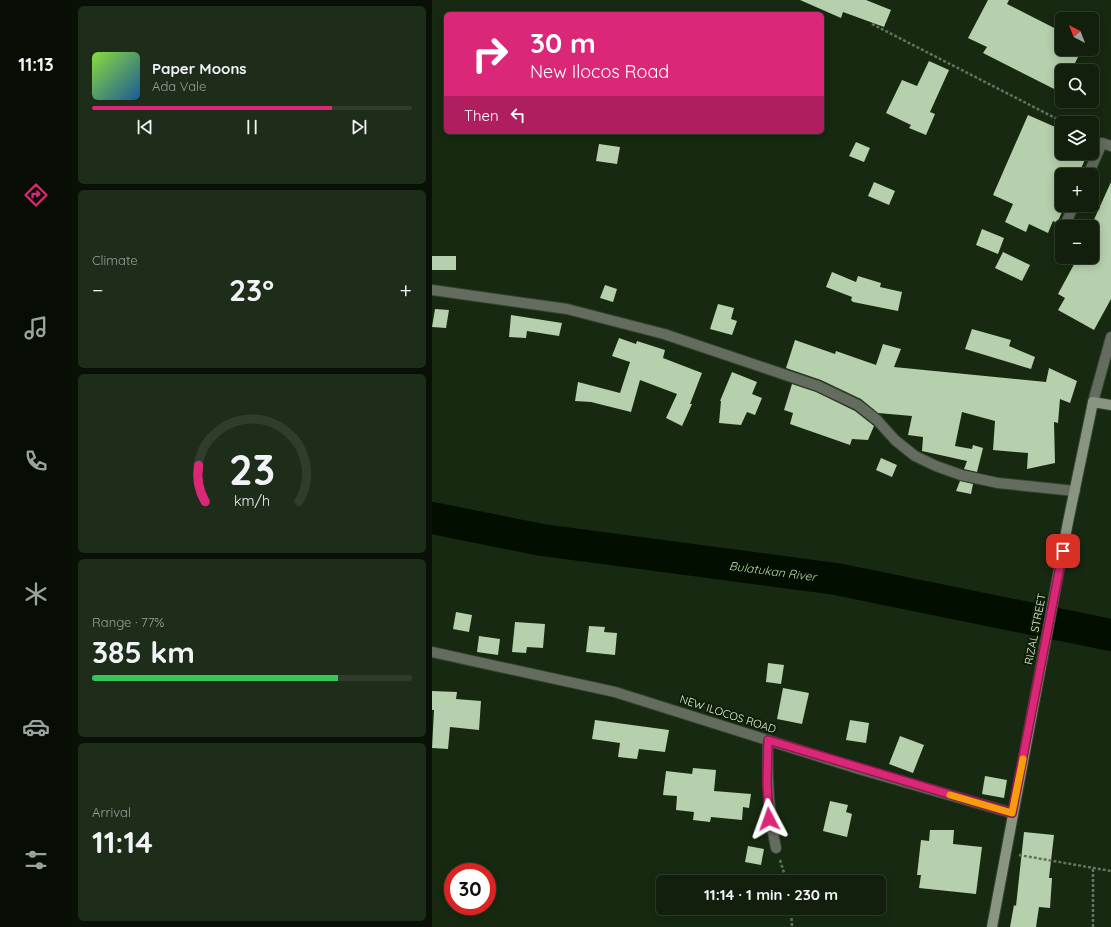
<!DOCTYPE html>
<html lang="en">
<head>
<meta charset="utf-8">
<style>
  :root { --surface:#111f0c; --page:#1e2c1a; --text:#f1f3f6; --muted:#9ca29d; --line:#303d2d; --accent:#db2777 }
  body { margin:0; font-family:Quicksand,sans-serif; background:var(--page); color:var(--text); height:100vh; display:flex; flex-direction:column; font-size:15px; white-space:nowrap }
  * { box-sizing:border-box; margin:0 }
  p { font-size:13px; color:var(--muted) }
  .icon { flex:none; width:22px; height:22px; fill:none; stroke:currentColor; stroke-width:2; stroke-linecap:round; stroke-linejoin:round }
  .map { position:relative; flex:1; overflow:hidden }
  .details { display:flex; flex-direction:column; gap:6px; padding:6px; background:#091107; width:360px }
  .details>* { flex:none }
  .guide { position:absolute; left:12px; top:12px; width:380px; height:122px; border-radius:6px; box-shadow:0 2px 10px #0003,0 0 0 1px var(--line); background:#db2777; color:#fff; overflow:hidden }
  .needle { width:26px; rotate:318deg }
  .controls { position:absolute; left:623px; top:12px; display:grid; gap:8px }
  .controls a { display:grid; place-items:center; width:44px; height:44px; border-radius:6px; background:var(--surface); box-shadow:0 2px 10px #0003,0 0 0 1px var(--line); font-size:20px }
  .speed { position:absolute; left:12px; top:863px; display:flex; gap:8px; font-size:20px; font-weight:700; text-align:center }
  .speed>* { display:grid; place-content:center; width:52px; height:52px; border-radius:50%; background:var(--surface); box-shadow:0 2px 10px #0003,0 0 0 1px var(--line); line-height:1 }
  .speed .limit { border:6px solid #d22; background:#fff; color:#111 }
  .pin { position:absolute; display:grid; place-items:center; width:34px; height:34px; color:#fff; margin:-17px; border-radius:8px; box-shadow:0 2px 6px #0006 }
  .me { position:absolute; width:44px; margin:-22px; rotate:356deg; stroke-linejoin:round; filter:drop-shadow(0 0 3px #0008) }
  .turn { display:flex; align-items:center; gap:14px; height:84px; padding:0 20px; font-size:18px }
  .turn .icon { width:52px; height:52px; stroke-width:2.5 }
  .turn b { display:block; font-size:28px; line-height:34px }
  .then { display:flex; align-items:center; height:38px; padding:0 20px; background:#0003; gap:8px; font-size:15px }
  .big { font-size:30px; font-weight:700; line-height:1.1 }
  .details .card { flex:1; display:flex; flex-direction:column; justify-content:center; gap:6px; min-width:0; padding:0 14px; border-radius:6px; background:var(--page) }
  .details .dial { align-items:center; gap:0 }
  .dial svg { height:104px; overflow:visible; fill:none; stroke:var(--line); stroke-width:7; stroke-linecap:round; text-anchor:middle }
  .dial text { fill:var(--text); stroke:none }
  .song { display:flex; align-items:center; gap:12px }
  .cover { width:48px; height:48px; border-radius:6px; background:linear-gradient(135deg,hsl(90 70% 55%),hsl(210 70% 35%)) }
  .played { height:4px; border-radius:2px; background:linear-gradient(90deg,var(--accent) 75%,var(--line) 75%) }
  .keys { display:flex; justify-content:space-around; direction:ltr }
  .heat { display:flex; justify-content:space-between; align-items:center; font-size:22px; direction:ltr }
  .charge { height:6px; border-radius:3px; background:linear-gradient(90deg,#34c759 77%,var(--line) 0) }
  .trip { position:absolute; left:224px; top:875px; width:230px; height:40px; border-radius:6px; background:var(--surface); box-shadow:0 2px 10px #0003,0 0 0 1px var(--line); font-weight:700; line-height:40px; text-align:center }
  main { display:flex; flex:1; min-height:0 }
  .tabs { display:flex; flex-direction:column; width:72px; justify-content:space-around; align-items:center; background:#070c05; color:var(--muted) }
  .tabs .icon { width:28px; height:28px }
  .tabs .current { color:var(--accent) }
  .tabs b { font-size:18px; color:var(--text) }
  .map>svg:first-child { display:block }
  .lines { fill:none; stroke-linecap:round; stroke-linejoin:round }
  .river { stroke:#010e00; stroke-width:32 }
  .building { fill:#b6cfac }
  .minor-casing { stroke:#34452d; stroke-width:12 }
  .tertiary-casing { stroke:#34452d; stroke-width:12 }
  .secondary-casing { stroke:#34452d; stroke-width:12 }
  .path { stroke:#63735d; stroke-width:2.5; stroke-dasharray:3 2; stroke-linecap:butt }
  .minor { stroke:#636c5f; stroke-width:10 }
  .tertiary { stroke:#636c5f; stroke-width:10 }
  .secondary { stroke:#879581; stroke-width:10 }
  .route-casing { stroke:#8e194d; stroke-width:10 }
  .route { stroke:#db2777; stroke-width:7 }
  .slow { stroke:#f59e0b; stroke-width:7 }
  .labels { text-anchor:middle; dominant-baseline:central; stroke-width:4; stroke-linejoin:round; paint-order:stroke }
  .street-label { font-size:11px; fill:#e6f2e1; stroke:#0e1f07 }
  .water-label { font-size:12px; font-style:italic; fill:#b6dda7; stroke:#0e1f07 }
</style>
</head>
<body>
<main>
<nav class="tabs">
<b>11:13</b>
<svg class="icon current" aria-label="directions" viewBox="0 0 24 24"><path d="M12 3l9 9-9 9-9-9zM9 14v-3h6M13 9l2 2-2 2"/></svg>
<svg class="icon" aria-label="music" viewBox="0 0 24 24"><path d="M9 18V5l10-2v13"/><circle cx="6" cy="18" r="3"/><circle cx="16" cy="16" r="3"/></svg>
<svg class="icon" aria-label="phone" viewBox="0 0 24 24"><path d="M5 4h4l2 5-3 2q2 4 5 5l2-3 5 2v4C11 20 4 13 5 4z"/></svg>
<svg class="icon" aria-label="climate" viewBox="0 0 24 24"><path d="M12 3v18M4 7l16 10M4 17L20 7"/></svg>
<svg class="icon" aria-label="car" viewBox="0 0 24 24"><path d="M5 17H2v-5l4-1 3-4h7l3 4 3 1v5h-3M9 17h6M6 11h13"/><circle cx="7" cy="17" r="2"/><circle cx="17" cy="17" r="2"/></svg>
<svg class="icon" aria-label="filters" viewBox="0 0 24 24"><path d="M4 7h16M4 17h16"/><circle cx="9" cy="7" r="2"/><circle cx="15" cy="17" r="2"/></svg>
</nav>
<section class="details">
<div class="card">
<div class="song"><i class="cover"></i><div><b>Paper Moons</b><p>Ada Vale</p></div></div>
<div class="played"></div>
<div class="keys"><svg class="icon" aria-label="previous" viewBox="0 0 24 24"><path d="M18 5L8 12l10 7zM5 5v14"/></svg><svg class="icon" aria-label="pause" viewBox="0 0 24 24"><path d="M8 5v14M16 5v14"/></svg><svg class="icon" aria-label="next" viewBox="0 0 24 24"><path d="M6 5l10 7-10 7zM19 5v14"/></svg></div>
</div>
<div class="card"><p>Climate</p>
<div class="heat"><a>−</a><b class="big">23°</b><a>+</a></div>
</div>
<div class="card dial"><svg viewBox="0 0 100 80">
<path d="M14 69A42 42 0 1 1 86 69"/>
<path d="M14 69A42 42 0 0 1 9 41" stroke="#db2777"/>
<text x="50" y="56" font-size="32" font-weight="700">23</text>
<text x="50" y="72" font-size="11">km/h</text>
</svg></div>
<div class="card"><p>Range · 77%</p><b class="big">385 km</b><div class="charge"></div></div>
<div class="card"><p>Arrival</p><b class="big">11:14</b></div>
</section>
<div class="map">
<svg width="679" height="927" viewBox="0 0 679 927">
  <rect width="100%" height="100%" fill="#172910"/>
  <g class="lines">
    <path class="river" id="s1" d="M0,518L110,540L404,579L679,635"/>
  </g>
  <g class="building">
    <polygon points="368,0 434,0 459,10 452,27 411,12 409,18"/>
    <polygon points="556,0 577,0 575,4 630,32 630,49 650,49 639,71 630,71 630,93 551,53 555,47 536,38"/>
    <polygon points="497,61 517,70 498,112 503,114 494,135 477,128 479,125 454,113 470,80 485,86"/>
    <polygon points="596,115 630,130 630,153 656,153 646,175 630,175 630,212 625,223 621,221 616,233 597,224 594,232 573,222 581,204 561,195"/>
    <polygon points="424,142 438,148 432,162 417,156"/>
    <polygon points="167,144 188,147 185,164 164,161"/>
    <polygon points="442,182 463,191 457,205 436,196"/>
    <polygon points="679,182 679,299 662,330 626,310 633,298 626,294 646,257 660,257 660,224"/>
    <polygon points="550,229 572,238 566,254 544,245"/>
    <polygon points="571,252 598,265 590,281 563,268"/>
    <rect x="0" y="256" width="24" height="14"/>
    <polygon points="400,272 424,282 426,276 449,283 448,287 470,292 466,311 421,302 419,300 420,297 394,287"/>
    <polygon points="173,285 185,289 181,302 168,298"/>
    <polygon points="286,304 302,308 299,319 305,321 300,335 278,329"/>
    <polygon points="3,309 17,310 14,328 0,327"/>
    <polygon points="79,315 130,323 127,336 95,331 94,338 77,337"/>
    <polygon points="540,329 579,340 577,346 603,357 599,369 533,349"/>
    <polygon points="187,338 204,344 205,341 233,350 231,358 270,373 258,404 260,404 250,426 234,418 245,394 208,380 199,412 159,402 143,401 146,382 188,393 198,362 180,356"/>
    <polygon points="363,340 403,354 404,351 444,365 451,344 469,349 462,367 614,382 617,368 645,381 638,403 628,399 626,423 622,422 623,463 595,469 596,453 561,450 563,421 530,412 523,446 540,449 541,445 551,448 545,472 532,469 535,461 490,451 491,437 476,435 480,416 446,413 429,399 389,380 354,368"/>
    <polygon points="300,372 325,382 320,394 330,398 323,415 315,412 309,425 287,423 289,401 288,401"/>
    <polygon points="360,384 384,392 423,411 442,426 436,440 420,439 418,445 358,424 361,413 352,410"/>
    <polygon points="449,458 465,465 460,477 444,470"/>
    <polygon points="528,481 541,484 539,494 524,491"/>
    <polygon points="24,612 40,615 37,632 21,629"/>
    <polygon points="83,622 113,624 111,648 95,647 94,653 80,652"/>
    <polygon points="157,626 173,627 172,632 185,633 183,655 154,652"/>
    <polygon points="47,636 68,639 66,655 45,652"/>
    <polygon points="336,663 352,665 349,684 334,682"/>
    <polygon points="351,688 377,693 370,724 345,719"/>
    <polygon points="0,691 25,692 24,699 49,701 47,730 18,727 16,749 0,748 2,710 0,710"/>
    <polygon points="163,720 237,730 233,752 207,749 205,759 186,757 188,743 160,739"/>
    <polygon points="418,720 437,723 434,743 414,740"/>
    <polygon points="468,736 492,745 481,773 457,764"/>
    <polygon points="261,768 284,770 282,791 319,794 317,808 311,807 310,820 279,817 278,822 261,820 262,812 244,810 245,796 231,795 234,771 260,774"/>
    <polygon points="553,776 575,780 572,798 550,794"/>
    <polygon points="398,801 416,805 414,812 420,814 415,837 391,831"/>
    <polygon points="498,830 522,830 521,844 550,847 544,894 487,888 489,875 485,875 489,840 497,841"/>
    <polygon points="592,832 622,835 617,878 620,878 618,908 607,907 604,927 578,927 582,905 584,906"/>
    <polygon points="316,846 332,849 329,865 313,862"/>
  </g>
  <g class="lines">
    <defs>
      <g id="minor">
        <polyline points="656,175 670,143 679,146"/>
        <polyline points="632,227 642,205"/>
        <polyline points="0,290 135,309 232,334 386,386 426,405 445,420 463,440 483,456 504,466 529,475 566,483 643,491"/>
        <polyline points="661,402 679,337"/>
        <path d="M336,740C335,777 336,812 344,848"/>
      </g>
      <polyline id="tertiary" points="0,652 183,692 427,769 580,813"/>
      <polyline id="secondary" points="560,927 636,522 661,402 679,405"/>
    </defs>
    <use href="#minor" class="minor-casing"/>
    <use href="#tertiary" class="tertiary-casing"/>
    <use href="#secondary" class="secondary-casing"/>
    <g class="path">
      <polyline points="440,24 633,123"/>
      <polyline points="587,855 679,871"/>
      <polyline points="348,860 355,882"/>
      <polyline points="359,908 360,927"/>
      <polyline points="661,927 661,868"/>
    </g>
    <use href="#minor" class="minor"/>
    <use href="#tertiary" class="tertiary"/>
    <use href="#secondary" class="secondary"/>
  </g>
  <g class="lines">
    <defs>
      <polyline id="route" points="337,819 335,783 336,740 580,813 631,551"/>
    </defs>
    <use href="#route" class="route-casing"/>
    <use href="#route" class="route"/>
    <polyline class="slow" points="518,795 580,813 591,759"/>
  </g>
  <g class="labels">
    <g class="street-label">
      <text transform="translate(603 629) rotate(-79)">RIZAL STREET</text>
      <text transform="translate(296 714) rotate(18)">NEW ILOCOS ROAD</text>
    </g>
    <g class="water-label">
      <text stroke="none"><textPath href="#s1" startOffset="345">Bulatukan River</textPath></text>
    </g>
  </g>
</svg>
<div class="controls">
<a><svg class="needle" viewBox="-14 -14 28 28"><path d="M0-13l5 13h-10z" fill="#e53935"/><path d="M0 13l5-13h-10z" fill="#9ca29d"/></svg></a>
<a><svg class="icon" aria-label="search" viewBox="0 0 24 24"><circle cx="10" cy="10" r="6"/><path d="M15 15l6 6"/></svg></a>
<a><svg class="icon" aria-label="layers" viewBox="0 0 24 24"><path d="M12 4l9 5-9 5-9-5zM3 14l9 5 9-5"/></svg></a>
<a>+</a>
<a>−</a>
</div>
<div class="speed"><div class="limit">30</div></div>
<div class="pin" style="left:631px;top:551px;background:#d93025"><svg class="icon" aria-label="arrive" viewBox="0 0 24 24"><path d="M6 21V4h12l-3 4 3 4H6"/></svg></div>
<svg class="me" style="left:337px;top:819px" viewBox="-20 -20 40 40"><path d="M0-17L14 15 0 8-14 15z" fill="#db2777" stroke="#fff" stroke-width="4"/></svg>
<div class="trip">11:14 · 1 min · 230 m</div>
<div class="guide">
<div class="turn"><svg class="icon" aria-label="right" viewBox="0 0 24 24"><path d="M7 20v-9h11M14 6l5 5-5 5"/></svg><div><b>30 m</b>New Ilocos Road</div></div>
<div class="then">Then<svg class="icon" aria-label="left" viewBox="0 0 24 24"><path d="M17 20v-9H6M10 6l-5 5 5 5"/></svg></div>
</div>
</div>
</main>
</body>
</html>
